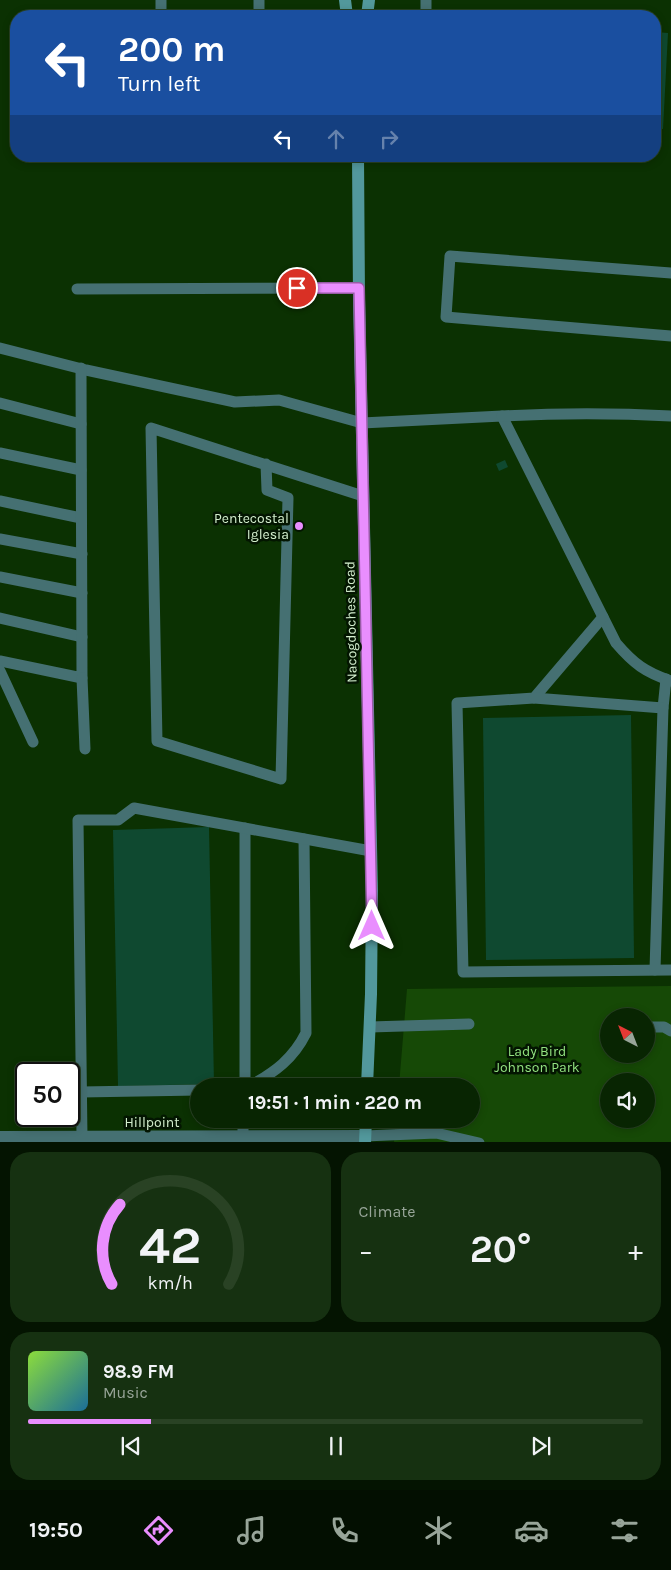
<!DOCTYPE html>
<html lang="en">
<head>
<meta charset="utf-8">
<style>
  :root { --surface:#082502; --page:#163111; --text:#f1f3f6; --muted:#98a599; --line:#294224; --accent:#e98efe }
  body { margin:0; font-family:Karla,sans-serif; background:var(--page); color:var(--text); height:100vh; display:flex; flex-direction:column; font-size:19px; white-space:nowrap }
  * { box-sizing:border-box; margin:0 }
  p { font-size:16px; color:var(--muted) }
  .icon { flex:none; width:28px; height:28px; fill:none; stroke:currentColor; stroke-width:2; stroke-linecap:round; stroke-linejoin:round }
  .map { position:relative; height:1142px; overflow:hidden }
  .sheet { display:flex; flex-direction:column; gap:10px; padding:10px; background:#041401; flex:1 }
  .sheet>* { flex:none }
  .guide { position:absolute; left:10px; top:10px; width:651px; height:152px; border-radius:20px; box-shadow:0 2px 8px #0003,0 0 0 1px var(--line); background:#1a4fa0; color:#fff; overflow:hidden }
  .needle { width:32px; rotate:318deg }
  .tools { position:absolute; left:600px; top:1008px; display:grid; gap:10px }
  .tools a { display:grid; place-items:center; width:55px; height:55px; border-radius:50%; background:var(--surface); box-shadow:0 2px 8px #0003,0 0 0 1px var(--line); font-size:25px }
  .speed { position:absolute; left:15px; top:1062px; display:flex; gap:10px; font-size:25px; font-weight:700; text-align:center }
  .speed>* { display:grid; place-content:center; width:65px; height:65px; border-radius:50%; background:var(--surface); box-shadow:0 2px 8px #0003,0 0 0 1px var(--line); line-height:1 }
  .speed .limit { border:2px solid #111; border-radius:8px; background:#fff; color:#111 }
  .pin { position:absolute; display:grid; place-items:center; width:42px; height:42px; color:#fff; margin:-21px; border:2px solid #fff; border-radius:50%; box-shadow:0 1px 5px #0007 }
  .me { position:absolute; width:55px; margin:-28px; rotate:0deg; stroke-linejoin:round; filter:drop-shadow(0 0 4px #0008) }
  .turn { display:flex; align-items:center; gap:18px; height:105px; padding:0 25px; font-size:22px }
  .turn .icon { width:65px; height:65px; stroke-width:2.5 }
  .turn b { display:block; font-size:35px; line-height:42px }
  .lanes { display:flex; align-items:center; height:48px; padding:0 25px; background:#0003; justify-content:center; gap:25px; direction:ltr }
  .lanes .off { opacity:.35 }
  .big { font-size:38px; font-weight:700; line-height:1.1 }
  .sheet .card { flex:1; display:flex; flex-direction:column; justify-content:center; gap:8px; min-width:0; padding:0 18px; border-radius:20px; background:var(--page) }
  .sheet .dial { align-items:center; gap:0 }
  .dial svg { height:130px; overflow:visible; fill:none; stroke:var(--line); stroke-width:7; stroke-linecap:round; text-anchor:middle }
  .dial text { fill:var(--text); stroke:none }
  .song { display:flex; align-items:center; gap:15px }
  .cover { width:60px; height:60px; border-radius:8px; background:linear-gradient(135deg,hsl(90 70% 55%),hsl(200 70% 35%)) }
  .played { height:5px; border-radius:2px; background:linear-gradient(90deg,var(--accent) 20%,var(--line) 20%) }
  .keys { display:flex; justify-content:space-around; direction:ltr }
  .heat { display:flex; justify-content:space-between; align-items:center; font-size:28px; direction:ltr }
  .sheet .tiles { flex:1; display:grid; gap:10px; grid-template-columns:1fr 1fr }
  .card:last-child { grid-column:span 2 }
  .trip { position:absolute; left:190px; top:1078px; width:290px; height:50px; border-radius:25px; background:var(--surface); box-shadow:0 2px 8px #0003,0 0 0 1px var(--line); font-weight:700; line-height:50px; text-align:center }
  .dock { display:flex; height:80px; justify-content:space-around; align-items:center; background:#030f01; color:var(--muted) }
  .dock .icon { width:35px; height:35px }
  .dock .selected { color:var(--accent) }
  .dock b { font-size:22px; color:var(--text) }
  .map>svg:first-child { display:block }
  .green { fill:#164906; fill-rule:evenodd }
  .building { fill:#0f4930 }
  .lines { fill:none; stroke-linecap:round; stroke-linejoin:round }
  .lane { stroke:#457072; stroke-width:11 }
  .street { stroke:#457072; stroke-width:12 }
  .secondary { stroke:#52989c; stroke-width:12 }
  .route-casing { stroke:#975ca5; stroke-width:12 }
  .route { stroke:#e98efe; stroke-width:9 }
  .poi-dot { fill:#e98efe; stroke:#031501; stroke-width:2 }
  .labels { text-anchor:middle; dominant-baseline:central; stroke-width:5; stroke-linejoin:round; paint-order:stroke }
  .poi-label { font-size:14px; fill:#d4efce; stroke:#031501; text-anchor:end }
  .street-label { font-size:14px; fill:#d4efce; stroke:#031501 }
  .park-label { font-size:14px; fill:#93e280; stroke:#031501 }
</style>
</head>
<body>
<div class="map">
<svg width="671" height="1143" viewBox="0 0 671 1143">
  <rect width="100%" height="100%" fill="#0b3102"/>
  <path class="green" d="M671,986V1142L394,1143L396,1119H471V1086H399L407,989ZM609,1016H646V1054H609ZM609,1081H646V1119H609Z"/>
  <g class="building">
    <polygon points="655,32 668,33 663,129 655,128"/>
    <polygon points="505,460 508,467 499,471 496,464"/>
    <polygon points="631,715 634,958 486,960 483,718"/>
    <polygon points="209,827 214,1084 118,1086 113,830"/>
  </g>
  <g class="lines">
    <g class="lane">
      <polyline points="161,0 161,16"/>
      <polyline points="426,0 426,16"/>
      <polyline points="259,16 259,0"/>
      <polyline points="671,273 450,256 446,317 671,336"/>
      <polyline points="77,289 359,288"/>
      <path d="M0,348L86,370L235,402L279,400L362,423L502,416L616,643C634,664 645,672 671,681"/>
      <polyline points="0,403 81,424"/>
      <path d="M502,416C559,413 615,413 671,416"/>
      <polyline points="0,453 81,470"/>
      <polyline points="266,464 267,490 288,498 281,779 157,741 151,428 363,496"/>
      <polyline points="0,501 81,518"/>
      <polyline points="0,539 82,554"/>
      <polyline points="0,577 82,593"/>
      <polyline points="603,617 534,698 457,703 463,972 671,970"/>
      <polyline points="0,618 82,637"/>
      <polyline points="0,661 82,678 81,368"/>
      <polyline points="0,671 33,742"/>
      <polyline points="82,678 85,749"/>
      <polyline points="534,698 663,708 666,679"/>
      <polyline points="655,970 663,708"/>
      <polyline points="370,1027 469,1024"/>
      <polyline points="646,1027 664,1027 671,1031"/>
      <polyline points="245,1086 245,828"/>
      <path d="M250,1086C275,1072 293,1059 306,1033L304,839"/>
      <polyline points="81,1092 199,1090"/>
      <polyline points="243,1136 243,1119"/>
      <polyline points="365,1136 436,1133 479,1143"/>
      <polyline points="82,1137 78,820 118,820 134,808 371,851"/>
    </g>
    <polyline class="street" points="0,1137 365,1136"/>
    <g class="secondary">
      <polyline points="345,0 347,16"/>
      <polyline points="367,16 369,0"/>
      <polyline points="358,156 359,299 372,891 371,994 367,1086"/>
      <polyline points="365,1143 366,1119"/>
    </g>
  </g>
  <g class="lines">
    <defs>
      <polyline id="route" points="297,288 359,288 372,926"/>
    </defs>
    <use href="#route" class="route-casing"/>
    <use href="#route" class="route"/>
  </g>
  <circle class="poi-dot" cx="299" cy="526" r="5"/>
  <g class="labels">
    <g class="poi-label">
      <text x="289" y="518">Pentecostal<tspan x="289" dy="16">Iglesia</tspan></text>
    </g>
    <g class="street-label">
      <text transform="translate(351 622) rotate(-91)">Nacogdoches Road</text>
      <text x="152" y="1122">Hillpoint</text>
    </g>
    <g class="park-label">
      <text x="537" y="1051">Lady Bird<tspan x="537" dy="16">Johnson Park</tspan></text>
    </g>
  </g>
</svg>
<div class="tools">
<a><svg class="needle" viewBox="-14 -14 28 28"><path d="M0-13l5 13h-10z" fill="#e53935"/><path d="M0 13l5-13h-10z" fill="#98a599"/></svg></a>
<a><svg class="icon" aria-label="sound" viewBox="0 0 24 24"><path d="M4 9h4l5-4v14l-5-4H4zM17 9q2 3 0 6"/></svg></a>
</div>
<div class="speed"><div class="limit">50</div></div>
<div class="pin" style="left:297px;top:288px;background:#d93025"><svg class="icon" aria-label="arrive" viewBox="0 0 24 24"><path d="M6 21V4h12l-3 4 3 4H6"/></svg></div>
<svg class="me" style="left:372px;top:926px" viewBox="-20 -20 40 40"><path d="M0-17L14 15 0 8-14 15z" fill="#e98efe" stroke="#fff" stroke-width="4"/></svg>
<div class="trip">19:51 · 1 min · 220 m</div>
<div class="guide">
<div class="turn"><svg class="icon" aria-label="left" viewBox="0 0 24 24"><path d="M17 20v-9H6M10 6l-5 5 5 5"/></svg><div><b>200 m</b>Turn left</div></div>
<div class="lanes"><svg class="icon" aria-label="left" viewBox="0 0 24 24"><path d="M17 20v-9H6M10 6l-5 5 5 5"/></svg><svg class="icon off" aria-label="ahead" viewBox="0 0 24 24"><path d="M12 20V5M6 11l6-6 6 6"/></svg><svg class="icon off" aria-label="right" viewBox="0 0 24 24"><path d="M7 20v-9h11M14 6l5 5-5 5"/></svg></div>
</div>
</div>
<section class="sheet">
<div class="tiles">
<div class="card dial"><svg viewBox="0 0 100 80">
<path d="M14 69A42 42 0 1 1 86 69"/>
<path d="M14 69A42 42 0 0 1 19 20" stroke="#e98efe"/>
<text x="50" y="56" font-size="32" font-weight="700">42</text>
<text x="50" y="72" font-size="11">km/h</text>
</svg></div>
<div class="card"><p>Climate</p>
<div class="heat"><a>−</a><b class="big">20°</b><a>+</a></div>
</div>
<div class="card">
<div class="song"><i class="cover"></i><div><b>98.9 FM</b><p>Music</p></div></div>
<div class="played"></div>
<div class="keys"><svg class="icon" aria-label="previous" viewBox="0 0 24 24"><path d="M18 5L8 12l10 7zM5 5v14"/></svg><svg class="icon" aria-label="pause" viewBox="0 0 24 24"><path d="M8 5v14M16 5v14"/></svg><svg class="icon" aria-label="next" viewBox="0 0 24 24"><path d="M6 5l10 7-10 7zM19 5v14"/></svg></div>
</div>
</div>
</section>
<nav class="dock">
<b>19:50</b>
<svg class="icon selected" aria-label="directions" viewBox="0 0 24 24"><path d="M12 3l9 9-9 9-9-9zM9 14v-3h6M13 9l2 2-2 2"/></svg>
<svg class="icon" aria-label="music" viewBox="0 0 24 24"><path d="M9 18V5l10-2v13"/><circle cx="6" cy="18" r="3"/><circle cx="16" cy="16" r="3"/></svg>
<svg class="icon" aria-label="phone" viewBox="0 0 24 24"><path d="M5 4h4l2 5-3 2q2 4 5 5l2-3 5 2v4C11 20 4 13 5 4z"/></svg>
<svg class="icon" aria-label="climate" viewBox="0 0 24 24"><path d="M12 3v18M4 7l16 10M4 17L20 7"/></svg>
<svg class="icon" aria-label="car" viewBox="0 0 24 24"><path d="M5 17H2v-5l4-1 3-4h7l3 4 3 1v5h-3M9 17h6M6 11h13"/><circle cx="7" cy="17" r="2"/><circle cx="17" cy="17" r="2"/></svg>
<svg class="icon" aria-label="filters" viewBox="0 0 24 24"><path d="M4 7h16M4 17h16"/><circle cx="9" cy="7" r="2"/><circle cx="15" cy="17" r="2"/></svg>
</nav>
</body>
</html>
